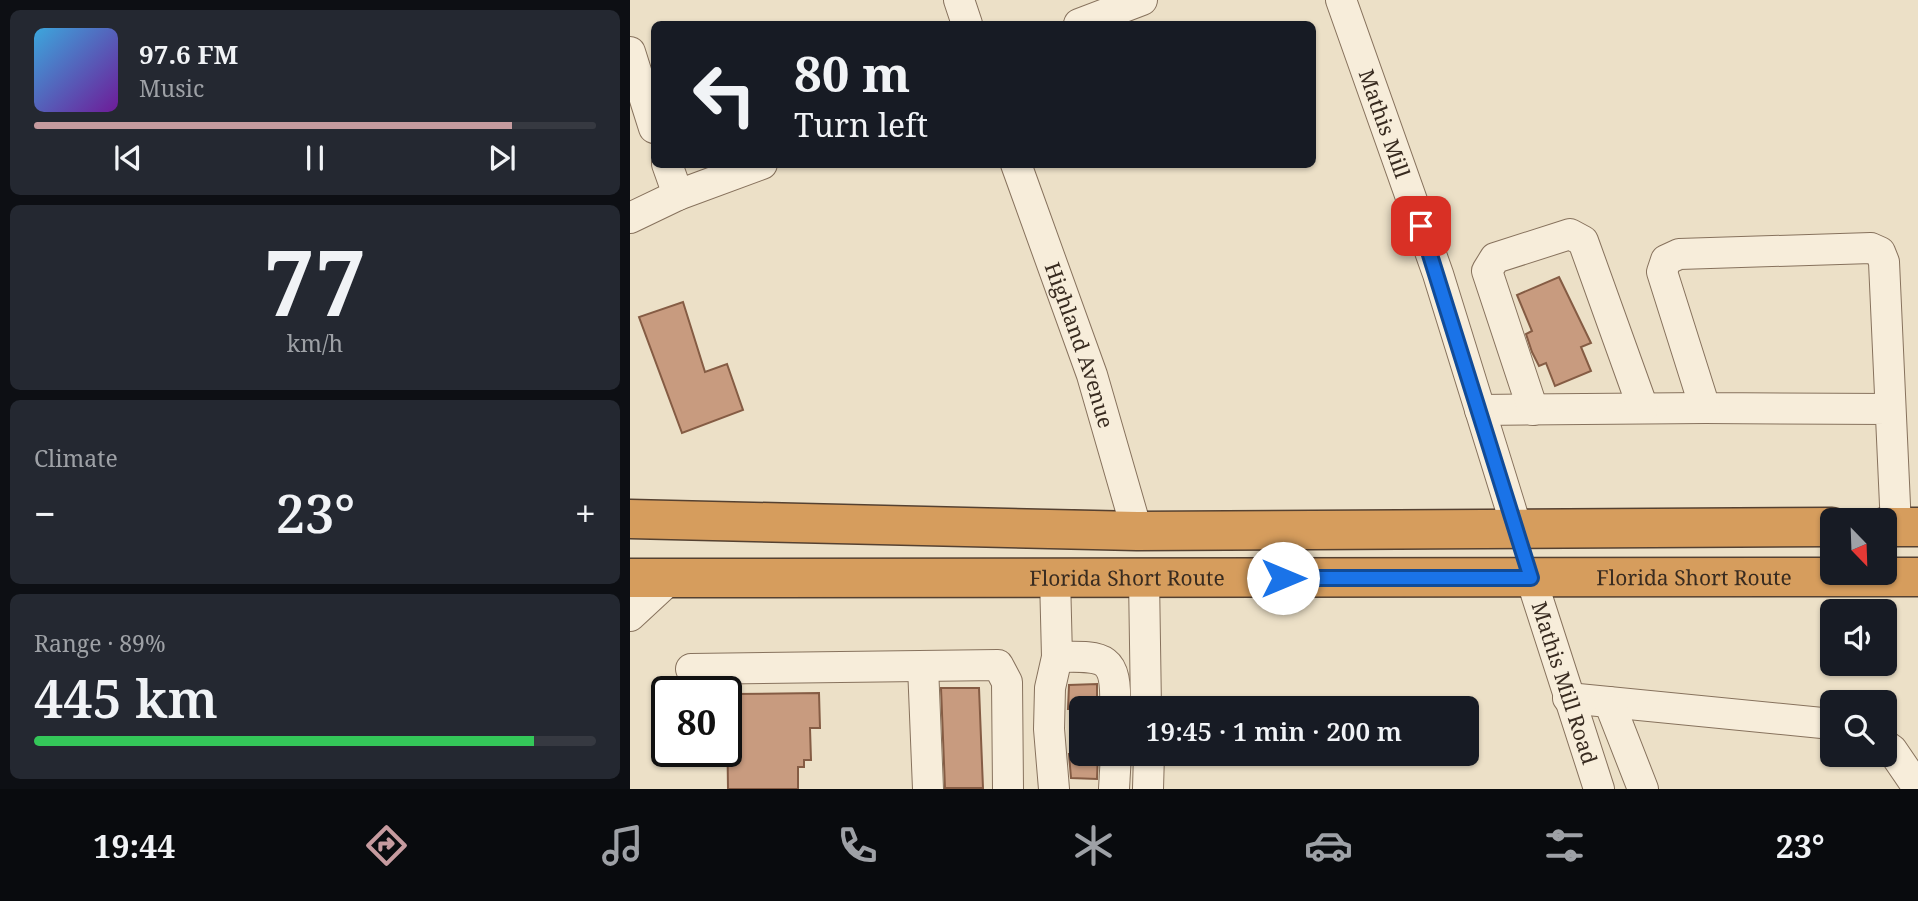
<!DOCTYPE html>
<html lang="en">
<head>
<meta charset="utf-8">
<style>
  :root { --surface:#171b24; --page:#242831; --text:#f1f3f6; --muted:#9ea1a6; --line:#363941; --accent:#c69b9f }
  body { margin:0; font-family:"Noto Serif",serif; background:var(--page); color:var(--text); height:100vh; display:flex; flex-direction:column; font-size:26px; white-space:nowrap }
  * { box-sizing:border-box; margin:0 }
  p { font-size:23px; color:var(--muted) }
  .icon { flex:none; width:38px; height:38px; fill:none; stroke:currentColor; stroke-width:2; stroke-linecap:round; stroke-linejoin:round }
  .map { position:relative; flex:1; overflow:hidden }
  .sheet { display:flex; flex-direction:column; gap:10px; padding:10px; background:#0d0f14; width:630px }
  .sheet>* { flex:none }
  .hud { position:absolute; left:21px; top:21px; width:665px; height:147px; border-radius:10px; box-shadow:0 2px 5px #0004; background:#171b24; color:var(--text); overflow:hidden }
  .needle { width:46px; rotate:157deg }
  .tools { position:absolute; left:1190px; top:508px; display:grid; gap:14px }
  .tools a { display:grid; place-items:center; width:77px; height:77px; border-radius:10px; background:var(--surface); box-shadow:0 2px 5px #0004; font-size:35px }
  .speed { position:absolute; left:21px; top:676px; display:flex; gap:14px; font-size:35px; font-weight:700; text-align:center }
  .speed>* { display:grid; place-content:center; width:91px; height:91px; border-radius:50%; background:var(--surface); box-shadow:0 2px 5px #0004; line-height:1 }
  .speed .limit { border:4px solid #111; border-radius:10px; background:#fff; color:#111 }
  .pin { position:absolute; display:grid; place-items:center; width:60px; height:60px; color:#fff; margin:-30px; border-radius:14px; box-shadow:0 4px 10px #0006 }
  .me { position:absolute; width:77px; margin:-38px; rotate:90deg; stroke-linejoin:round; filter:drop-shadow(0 0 5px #0008) }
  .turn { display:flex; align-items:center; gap:24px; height:147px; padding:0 28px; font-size:32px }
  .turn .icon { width:91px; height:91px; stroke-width:2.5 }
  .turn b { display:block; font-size:49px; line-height:60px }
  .big { font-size:52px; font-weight:600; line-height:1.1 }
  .sheet .card { flex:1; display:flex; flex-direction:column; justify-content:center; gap:10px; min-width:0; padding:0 24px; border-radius:10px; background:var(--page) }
  .sheet .dial { align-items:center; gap:0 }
  .dial b { font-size:91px; line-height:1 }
  .song { display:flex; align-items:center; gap:21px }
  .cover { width:84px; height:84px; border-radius:10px; background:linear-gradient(135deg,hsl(200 70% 55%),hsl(280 70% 35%)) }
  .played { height:7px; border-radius:4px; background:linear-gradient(90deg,var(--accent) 85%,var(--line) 85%) }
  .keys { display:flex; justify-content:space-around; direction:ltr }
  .heat { display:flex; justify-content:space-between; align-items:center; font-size:38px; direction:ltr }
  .charge { height:10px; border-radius:5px; background:linear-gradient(90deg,#34c759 89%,var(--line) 0) }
  .trip { position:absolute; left:439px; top:696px; width:410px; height:70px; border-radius:10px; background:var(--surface); box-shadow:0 2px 5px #0004; font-weight:600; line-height:70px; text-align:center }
  .tab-bar { display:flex; height:112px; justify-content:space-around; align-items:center; background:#090b0e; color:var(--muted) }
  .tab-bar .icon { width:49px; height:49px }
  .tab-bar .current { color:var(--accent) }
  .tab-bar b { font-size:32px; color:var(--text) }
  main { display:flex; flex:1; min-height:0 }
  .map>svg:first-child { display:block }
  .building { fill:#c89b7f; stroke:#855c44; stroke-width:2 }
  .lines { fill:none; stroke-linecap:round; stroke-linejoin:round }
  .minor-casing { stroke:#87725d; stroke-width:32 }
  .highway-casing { stroke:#554131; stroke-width:41 }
  .minor { stroke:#f7edda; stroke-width:30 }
  .highway { stroke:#d69d5d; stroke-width:38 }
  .route-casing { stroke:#114b97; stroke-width:18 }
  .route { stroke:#1a73e8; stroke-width:12 }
  .labels { text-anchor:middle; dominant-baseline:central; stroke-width:7; stroke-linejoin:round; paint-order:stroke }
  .street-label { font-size:21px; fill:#382b20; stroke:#f4ead6 }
</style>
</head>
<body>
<main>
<section class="sheet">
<div class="card">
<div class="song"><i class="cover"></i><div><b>97.6 FM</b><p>Music</p></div></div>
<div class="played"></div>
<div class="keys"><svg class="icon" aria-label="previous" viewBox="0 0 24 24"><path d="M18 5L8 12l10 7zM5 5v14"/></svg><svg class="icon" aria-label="pause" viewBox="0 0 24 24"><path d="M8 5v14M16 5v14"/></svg><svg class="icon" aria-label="next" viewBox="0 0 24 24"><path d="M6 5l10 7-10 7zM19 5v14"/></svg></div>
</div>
<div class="card dial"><b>77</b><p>km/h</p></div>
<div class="card"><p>Climate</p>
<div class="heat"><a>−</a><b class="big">23°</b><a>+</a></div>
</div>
<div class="card"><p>Range · 89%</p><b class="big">445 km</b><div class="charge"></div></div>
</section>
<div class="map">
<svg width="1288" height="789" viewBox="0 0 1288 789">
  <rect width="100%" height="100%" fill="#ece0c7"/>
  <g class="building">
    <polygon points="929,277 961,343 951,347 961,371 925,386 916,363 909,366 902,352 896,334 902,331 887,295"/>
    <polygon points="53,302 75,372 97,364 113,410 52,433 9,317"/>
    <polygon points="467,684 467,709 438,709 439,685"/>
    <polygon points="311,688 349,688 353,788 315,788"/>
    <polygon points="189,693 190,728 180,728 181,760 174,760 174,767 168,767 168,789 98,789 97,715 104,714 104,694"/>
    <polygon points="439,754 468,754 467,779 441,778"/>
  </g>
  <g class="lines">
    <defs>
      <g id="minor">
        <polyline points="329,0 337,24"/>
        <path id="s1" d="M711,0L808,274L887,529"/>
        <polyline points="449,24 512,0"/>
        <polyline points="0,52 24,128"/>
        <polyline points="37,164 48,195"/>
        <path id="s2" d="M386,164L462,375L507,531"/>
        <polyline points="0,218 48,195 132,164"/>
        <polyline points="1260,409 1075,408 1032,272 1036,260 1049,254 1241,248 1250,252 1254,262 1266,527"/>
        <polyline points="850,410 1075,408"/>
        <polyline points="903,410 857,271 865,258 940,234 953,241 1013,408"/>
        <polyline points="514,578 516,709"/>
        <path id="s3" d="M901,578L969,789"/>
        <polyline points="0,616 41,578"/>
        <path d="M427,657C475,656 487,655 485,709"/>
        <polyline points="293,666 298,789"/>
        <polyline points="61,669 368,665 377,682 378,789"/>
        <polyline points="938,698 1202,724"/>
        <polyline points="979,702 1013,789"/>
        <polyline points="1255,745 1262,750 1288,788"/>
        <polyline points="424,789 419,729 420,688 427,657 425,577"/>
        <polyline points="484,789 486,754"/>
        <polyline points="518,789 519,754"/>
      </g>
      <g id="highway">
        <polyline points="0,519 507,531 1202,527"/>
        <polyline points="1255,527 1288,527"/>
        <path id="s4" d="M0,578L1288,577"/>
      </g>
    </defs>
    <use href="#minor" class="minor-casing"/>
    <use href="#highway" class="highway-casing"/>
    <use href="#minor" class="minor"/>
    <use href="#highway" class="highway"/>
  </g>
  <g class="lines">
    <defs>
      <polyline id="route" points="653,578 901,578 791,226"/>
    </defs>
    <use href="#route" class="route-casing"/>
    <use href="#route" class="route"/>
  </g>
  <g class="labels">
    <g class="street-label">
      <text stroke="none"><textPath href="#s1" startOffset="131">Mathis Mill</textPath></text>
      <text stroke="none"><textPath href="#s2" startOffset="192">Highland Avenue</textPath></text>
      <text stroke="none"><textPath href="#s4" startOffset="1064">Florida Short Route</textPath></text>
      <text stroke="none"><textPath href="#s4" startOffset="497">Florida Short Route</textPath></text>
      <text stroke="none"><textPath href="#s3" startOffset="110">Mathis Mill Road</textPath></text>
    </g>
  </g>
</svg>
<div class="tools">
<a><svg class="needle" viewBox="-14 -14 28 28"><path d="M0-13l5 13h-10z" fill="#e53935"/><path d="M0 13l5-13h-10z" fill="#9ea1a6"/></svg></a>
<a><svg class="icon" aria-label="sound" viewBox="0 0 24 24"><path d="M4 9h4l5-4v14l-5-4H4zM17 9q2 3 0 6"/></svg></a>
<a><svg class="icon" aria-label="search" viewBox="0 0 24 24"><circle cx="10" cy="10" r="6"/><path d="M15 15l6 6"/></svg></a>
</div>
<div class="speed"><div class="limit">80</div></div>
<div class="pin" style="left:791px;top:226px;background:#d93025"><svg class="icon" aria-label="arrive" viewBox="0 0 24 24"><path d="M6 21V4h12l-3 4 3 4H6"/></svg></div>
<svg class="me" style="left:653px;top:578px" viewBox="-20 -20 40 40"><circle r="19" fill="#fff"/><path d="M0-13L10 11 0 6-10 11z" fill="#1a73e8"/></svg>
<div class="trip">19:45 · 1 min · 200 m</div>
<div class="hud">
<div class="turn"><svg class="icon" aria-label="left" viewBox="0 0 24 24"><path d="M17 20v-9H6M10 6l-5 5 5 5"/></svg><div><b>80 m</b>Turn left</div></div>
</div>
</div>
</main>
<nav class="tab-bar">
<b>19:44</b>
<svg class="icon current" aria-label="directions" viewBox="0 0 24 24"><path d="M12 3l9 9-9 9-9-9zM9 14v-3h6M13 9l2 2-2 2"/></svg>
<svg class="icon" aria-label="music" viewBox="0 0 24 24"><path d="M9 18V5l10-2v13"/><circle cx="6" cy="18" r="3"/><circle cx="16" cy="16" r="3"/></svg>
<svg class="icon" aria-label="phone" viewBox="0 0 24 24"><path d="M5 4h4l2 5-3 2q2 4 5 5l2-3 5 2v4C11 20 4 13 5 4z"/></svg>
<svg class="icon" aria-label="climate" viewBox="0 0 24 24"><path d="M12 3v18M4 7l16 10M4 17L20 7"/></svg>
<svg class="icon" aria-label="car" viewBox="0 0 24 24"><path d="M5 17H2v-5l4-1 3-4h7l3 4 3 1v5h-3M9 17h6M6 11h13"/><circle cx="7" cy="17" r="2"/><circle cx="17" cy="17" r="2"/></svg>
<svg class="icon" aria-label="filters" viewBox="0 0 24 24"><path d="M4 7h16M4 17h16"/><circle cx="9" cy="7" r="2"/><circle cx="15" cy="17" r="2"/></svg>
<b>23°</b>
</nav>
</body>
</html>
